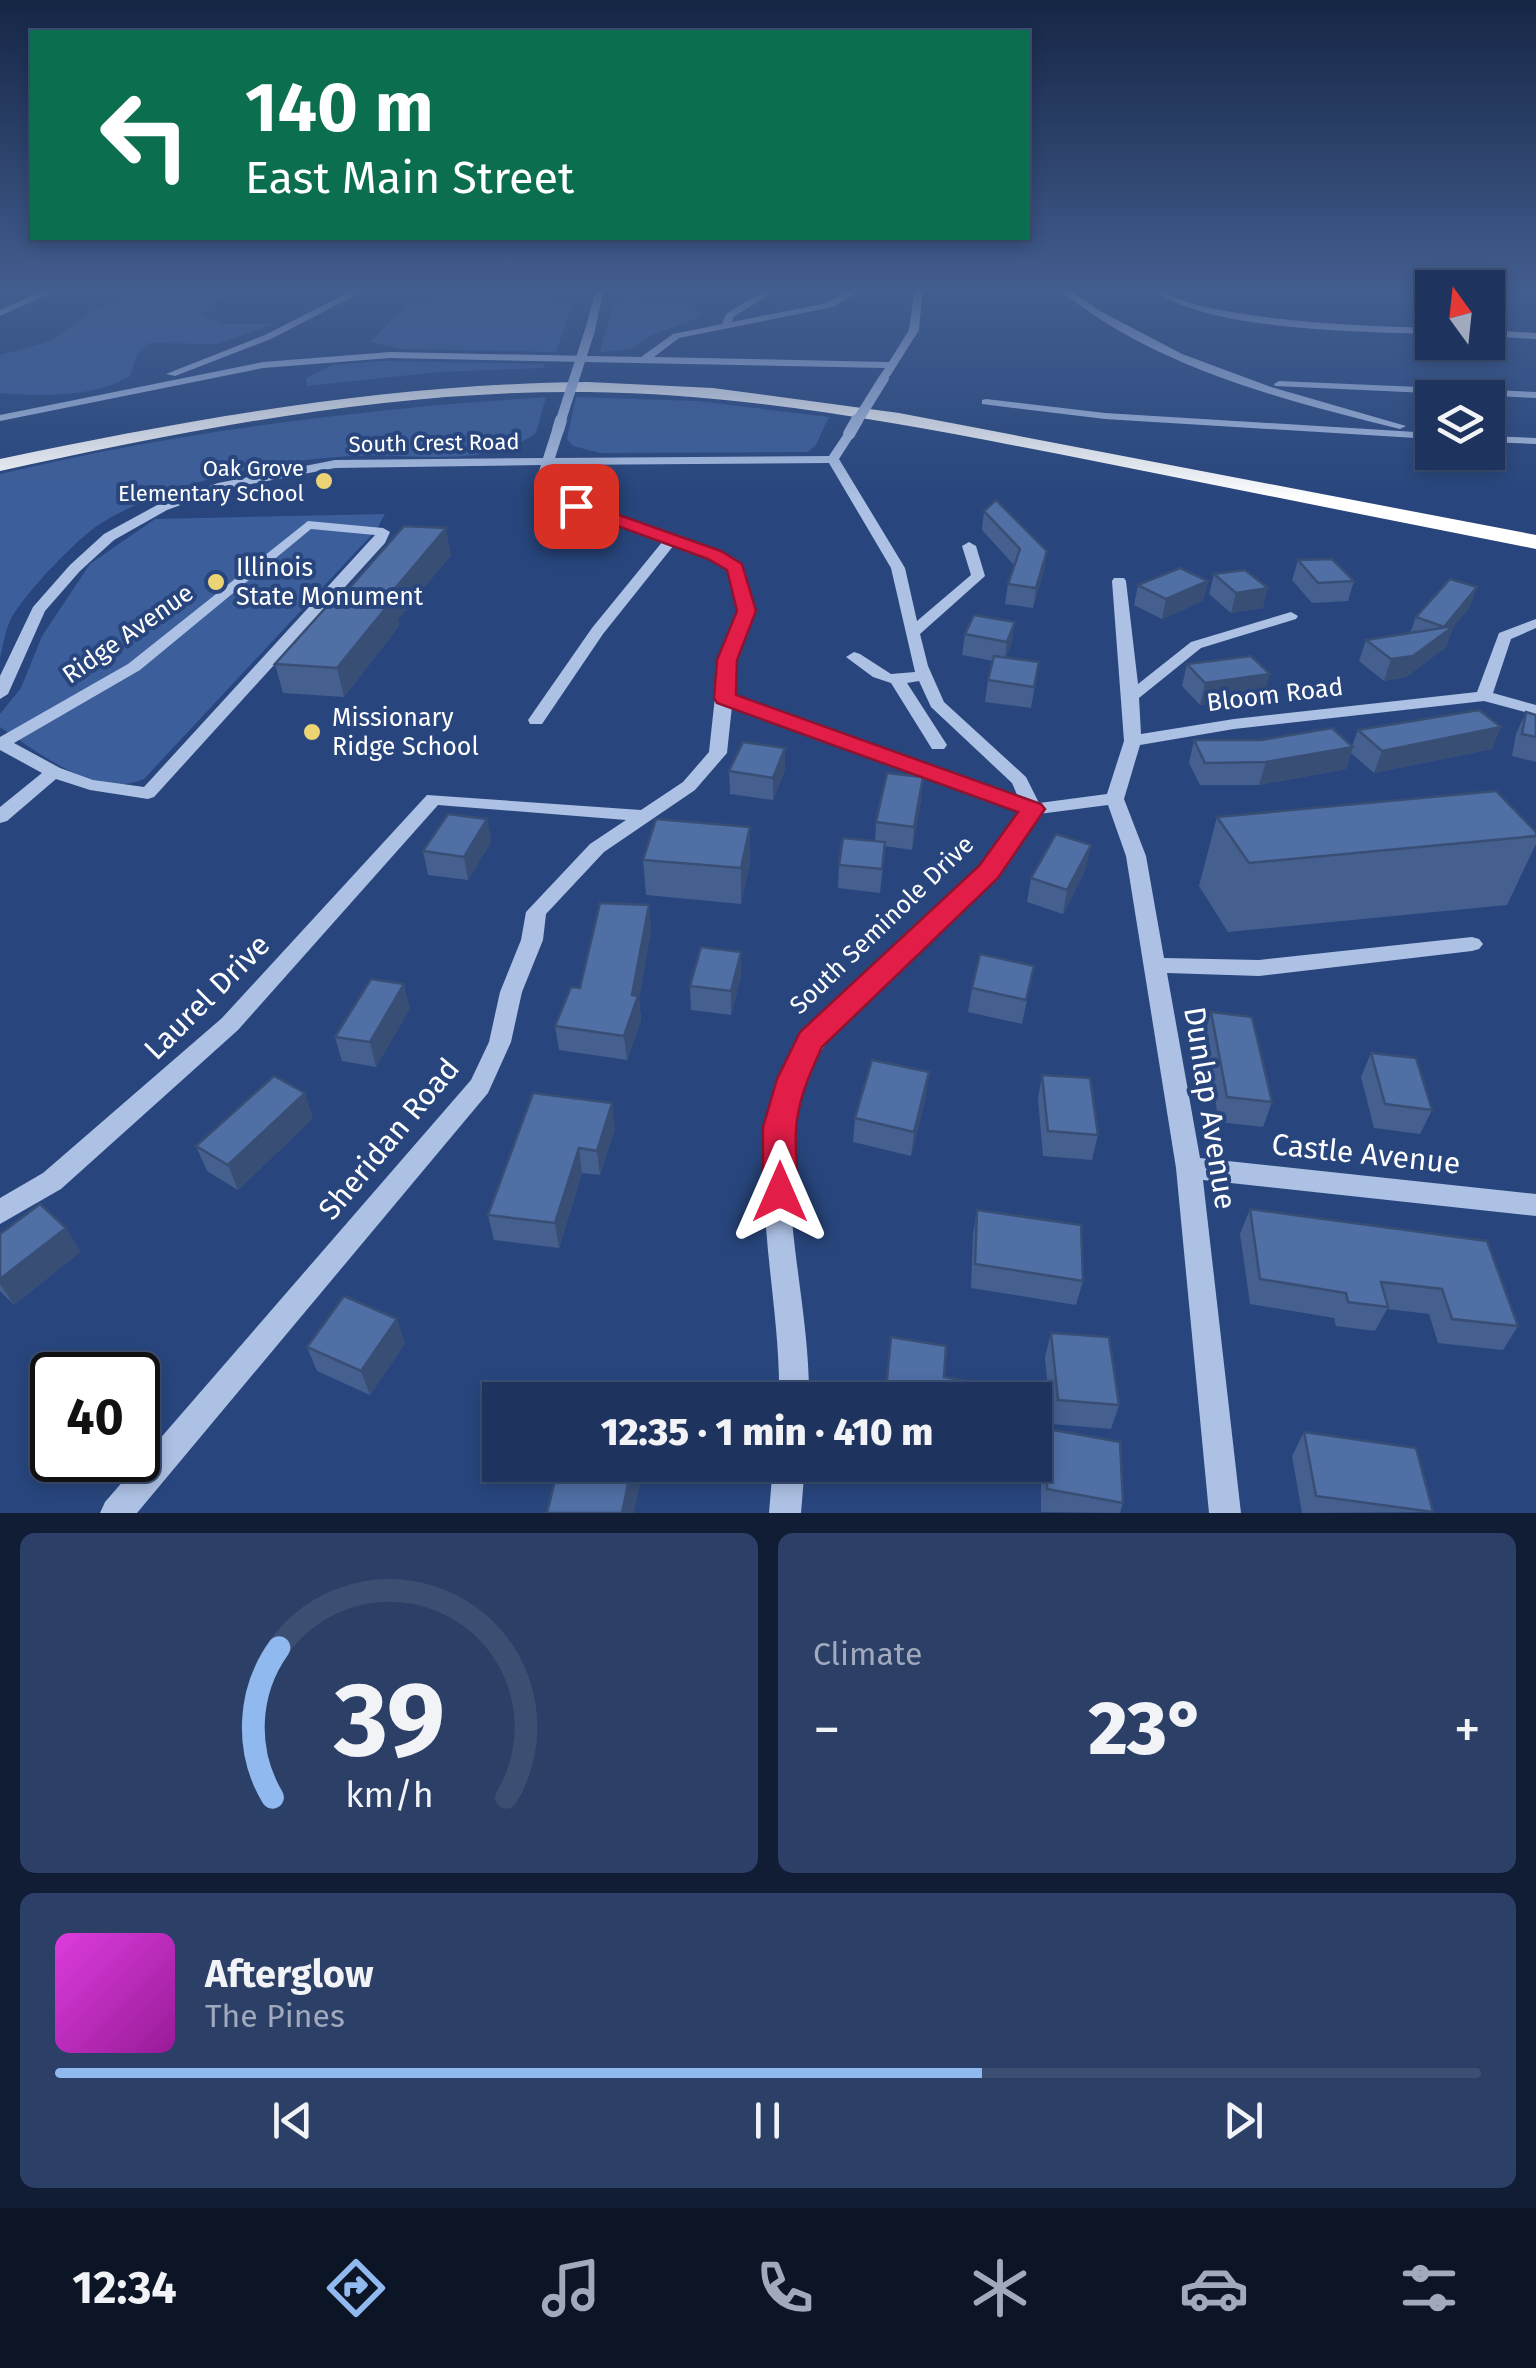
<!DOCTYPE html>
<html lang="en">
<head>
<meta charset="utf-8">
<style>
  :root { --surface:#1e345e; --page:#2b3f67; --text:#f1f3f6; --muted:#a1aabc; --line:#3c4f73; --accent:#90b9f0 }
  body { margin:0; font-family:"Fira Sans",sans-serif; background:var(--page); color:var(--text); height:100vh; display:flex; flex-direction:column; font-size:38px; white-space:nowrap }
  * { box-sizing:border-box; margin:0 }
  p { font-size:32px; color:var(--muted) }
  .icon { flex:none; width:55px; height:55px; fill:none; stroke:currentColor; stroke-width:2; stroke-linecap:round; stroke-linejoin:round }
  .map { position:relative; height:1513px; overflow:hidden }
  .sheet { display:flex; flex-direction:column; gap:20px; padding:20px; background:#101d34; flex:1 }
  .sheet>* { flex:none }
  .guide { position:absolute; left:30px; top:30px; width:1000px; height:210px; border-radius:0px; box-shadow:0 5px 15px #0003,0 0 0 2px var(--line); background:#0b6e4f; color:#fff; overflow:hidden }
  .needle { width:65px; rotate:345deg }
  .tools { position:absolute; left:1415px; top:270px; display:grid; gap:20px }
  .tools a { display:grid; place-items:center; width:90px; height:90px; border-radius:0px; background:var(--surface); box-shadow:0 5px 15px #0003,0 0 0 2px var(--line); font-size:50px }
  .speed { position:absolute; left:30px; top:1352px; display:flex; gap:20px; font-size:50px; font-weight:700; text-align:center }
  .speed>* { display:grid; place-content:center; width:130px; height:130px; border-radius:50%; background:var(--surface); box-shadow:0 5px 15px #0003,0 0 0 2px var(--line); line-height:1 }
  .speed .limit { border:5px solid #111; border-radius:15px; background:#fff; color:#111 }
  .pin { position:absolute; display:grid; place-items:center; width:85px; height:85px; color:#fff; margin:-42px; border-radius:20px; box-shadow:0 5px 15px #0006 }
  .me { position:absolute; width:110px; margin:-55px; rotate:0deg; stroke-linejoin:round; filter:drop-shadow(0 0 8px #0008) }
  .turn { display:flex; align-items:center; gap:35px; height:210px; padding:0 50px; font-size:45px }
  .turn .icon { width:130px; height:130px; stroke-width:2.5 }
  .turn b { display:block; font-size:70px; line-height:85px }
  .big { font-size:75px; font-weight:800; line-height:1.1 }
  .sheet .card { flex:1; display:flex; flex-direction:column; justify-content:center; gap:15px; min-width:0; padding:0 35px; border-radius:15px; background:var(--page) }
  .sheet .dial { align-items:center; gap:0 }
  .dial svg { height:260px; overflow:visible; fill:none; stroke:var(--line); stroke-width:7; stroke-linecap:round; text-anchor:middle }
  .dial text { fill:var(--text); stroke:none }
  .song { display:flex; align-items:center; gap:30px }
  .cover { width:120px; height:120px; border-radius:15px; background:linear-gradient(135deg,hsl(300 70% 55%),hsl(300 70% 35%)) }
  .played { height:10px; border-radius:5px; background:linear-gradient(90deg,var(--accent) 65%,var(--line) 65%) }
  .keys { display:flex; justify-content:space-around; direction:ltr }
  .heat { display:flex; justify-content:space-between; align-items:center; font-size:55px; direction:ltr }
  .sheet .tiles { flex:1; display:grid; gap:20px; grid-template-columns:1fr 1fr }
  .card:last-child { grid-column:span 2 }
  .trip { position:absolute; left:482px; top:1382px; width:570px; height:100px; border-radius:0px; background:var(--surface); box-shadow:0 5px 15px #0003,0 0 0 2px var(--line); font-weight:800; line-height:100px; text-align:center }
  .menu { display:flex; height:160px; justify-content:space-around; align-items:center; background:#0c1526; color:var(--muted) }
  .menu .icon { width:70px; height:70px }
  .menu .on { color:var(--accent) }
  .menu b { font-size:45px; color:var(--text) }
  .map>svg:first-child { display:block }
  .green { fill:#3c5e9a }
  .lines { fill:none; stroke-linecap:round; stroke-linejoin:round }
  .minor { fill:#adc1e4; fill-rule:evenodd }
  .highway { fill:#fff; fill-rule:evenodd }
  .minor-bridge-far1 { stroke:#adc1e4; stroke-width:10 }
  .minor-bridge { stroke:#adc1e4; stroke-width:12 }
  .wall { fill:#455f8e }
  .shaded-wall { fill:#384e74 }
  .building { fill:#506fa5; stroke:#384e74; stroke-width:2.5 }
  .route { fill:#e11d48; stroke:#92132f; stroke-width:2.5 }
  .poi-dot { fill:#ecd374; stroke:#28467d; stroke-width:4 }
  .labels { text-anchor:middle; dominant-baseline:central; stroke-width:8; stroke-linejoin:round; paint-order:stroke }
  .far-street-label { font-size:22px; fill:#fff; stroke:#28467d }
  .far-poi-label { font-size:22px; fill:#fff; stroke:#28467d; text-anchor:end }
  .poi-label { font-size:25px; fill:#fff; stroke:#28467d; text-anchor:start }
  .street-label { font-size:25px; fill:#fff; stroke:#28467d }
  .near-street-label { font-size:30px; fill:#fff; stroke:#28467d }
</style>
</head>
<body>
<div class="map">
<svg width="1536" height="1513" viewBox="0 0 1536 1513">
  <rect width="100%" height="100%" fill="#28467d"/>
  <g class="green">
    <path d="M148,287H218L229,293L209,306L203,315L224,324H273L218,344L149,343L137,354L130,376C94,398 41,396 0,393V355L48,342L92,312Z"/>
    <polygon points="460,296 573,302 556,352 400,349 371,342 405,306"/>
    <polygon points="632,300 691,306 702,316 648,337 632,349 600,352 614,302"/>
    <polygon points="381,361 544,364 544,368 439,372 307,386 306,378 333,365"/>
    <path d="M546,397L536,433C485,470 411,452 351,456C274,460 170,482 103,522C79,536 22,596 10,621C5,632 3,646 0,658V474C179,431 362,409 546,397Z"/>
    <polygon points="576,397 697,401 829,417 816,445 808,452 601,453 573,446 567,439"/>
    <path d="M385,514L377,529L144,779C97,800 38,752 0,727V714L21,688L42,636L90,564L155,519Z"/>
  </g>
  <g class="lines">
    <g class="minor">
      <polygon points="51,287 63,287 0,316 0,310"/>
      <polygon points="359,287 371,287 271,339 175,376 166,374 265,335"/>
      <polygon points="599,287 608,287 602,297 595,330 590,333 585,330 594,297"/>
      <polygon points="770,287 781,287 733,317 732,322 827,303 855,287 866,287 833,307 679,338 654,357 889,362 909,330 915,287 923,287 919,330 890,376 886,377 881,374 885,368 390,358 263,368 0,421 0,415 263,362 390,352 641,357 673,334 722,324 726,314"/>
      <path d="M1056,287H1066L1100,311L1182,354L1271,387L1406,426L1400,429C1282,400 1152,367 1056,287Z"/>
      <path d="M1149,287C1161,287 1166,294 1177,298C1196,306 1217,310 1238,313C1302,324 1367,326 1432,328V334C1362,332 1202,331 1149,287Z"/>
      <rect x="1448" y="287" width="8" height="1"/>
      <polygon points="1488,330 1536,333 1536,339 1488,336"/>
      <polygon points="1279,381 1536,392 1536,398 1275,386 1274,384"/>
      <polygon points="986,399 1105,413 1432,433 1432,439 1105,419 982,404 982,400"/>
      <path d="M558,427L564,430L555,458L829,456L845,432H853L855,434L839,459L905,568L917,621L971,575L962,546L969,542L976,546L985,576L920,634L928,666L944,702L1026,777L1039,803L1107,794L1124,741L1112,581L1114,578H1124L1126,581L1138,684L1191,642L1291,612L1298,616L1296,619L1201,648L1139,698L1141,734L1234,719L1477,692L1499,633L1536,619V628L1511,639L1493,693L1536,705V715L1484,701L1234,729L1140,745L1124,799L1146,856L1164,958L1259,960L1472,937L1479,939L1483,944L1479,949L1472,951L1259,976L1167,973L1200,1158L1536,1194V1216L1203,1180L1241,1513H1209L1176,1168L1126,856L1108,805L1039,814C1008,858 975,900 936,937C861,1008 794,1042 790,1157C787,1238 810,1318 809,1400H779C781,1319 760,1238 765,1157C772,1037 842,999 921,926C959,891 992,852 1022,811L732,706L727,753L695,790L604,852L546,914L543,940L522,992L511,1042L488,1093L137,1513H100L105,1502L471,1080L489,1042L500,992L521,940L526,912L590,844L626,820L438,805L238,1030L61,1189L0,1224V1198L43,1173L222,1018L427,795L641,810L683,782L709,752L719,660L740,611L729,569L709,558L674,545L603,634L542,724H530L528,720L592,628L663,541C623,526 558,514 538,474L541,465L335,468L225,489L167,510L114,540L80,571L45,611L8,694L0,699V676L33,607L70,565L104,534L159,504L218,483L335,460L543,458L552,430ZM829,463L891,568L915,672L891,674L860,654L854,652L846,657L873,677L891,683L932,749H944L947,745L907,683L919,681L931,707L1012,783L1018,797L733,695L735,660L754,611L740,564L719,552L580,502L556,486L550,474L553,465Z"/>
      <polygon points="1488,436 1536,438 1536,444 1488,442"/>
      <path d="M308,521L383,528L390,532L385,543L154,797L148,799L90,790L56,779L7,821L0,823V807L42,773L0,750V737L128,664ZM311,529L375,535L144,787L93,780L60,768L14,743L140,670Z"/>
      <polygon points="773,1465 805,1465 801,1513 769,1513"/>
    </g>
    <path class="highway" d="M588,382L713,388L899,413L1536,535V549C1390,520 1244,491 1099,462C930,429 760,394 588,392C389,390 193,429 0,471V459C195,418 388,384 588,382Z"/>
    <g class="minor-bridge-far1">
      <polyline points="560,423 590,330"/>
      <polyline points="856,423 884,378"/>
    </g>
    <g class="minor-bridge">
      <polyline points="558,430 561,420"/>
      <polyline points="849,434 857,420"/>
    </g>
  </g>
  <g class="wall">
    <polygon points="984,511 1047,551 1044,570 1033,608 1005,604 1008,584 1014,565 982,530"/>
    <polygon points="451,555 398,619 399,626 344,697 283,693 275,664 344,594"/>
    <polygon points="1298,560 1354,581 1348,601 1312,603 1292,580"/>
    <polygon points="1214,574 1263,608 1231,613 1209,594"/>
    <polygon points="1208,581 1203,601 1162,619 1134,605 1138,585"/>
    <polygon points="1470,607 1453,627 1446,647 1406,677 1384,681 1359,661 1366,640 1410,633 1416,617"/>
    <polygon points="965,634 1012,642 1006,657 1039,662 1031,708 985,702 988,680 993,661 962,655"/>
    <polygon points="1187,664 1264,696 1200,705 1182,686"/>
    <polygon points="1526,712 1536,715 1536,762 1512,756 1516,734"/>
    <polygon points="1358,730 1492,749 1374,773 1351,753 1346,769 1259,785 1200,785 1189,763 1194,740 1352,746"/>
    <polygon points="785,748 785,770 773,800 730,794 729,771"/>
    <polygon points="921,800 912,850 885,846 880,893 838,888 839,865 875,841 876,822"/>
    <polygon points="1217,817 1536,832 1536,844 1507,905 1228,932 1199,886"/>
    <polygon points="487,819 491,842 468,880 428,875 423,851"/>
    <polygon points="643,860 750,862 741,904 646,895"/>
    <polygon points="1086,868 1063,914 1027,902 1031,878"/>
    <polygon points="649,905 651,929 639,998 641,1020 627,1060 559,1050 555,1026"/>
    <polygon points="741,952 741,976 731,1015 691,1010 690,986"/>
    <polygon points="1034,966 1022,1024 968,1012 972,988"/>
    <polygon points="410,1008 376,1067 342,1061 335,1037"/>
    <polygon points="1211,1012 1272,1102 1263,1127 1219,1122 1204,1037"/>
    <polygon points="1371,1053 1432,1110 1420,1134 1374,1128 1361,1077"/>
    <polygon points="1042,1075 1098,1135 1092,1160 1043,1156 1038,1099"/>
    <polygon points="533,1093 615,1128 600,1175 582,1173 559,1248 494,1240 488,1215"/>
    <polygon points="926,1096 911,1156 853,1142 855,1118"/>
    <polygon points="313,1118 238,1190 207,1171 196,1146"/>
    <polygon points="1250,1209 1487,1241 1518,1326 1503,1350 1438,1343 1429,1314 1387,1309 1375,1331 1336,1326 1334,1318 1250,1304 1240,1234"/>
    <polygon points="977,1210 1083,1281 1076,1305 971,1288 973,1235"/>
    <polygon points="66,1228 80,1252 14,1305 0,1291 0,1234"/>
    <polygon points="1051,1333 1119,1405 1111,1429 1051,1424 1045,1357"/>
    <polygon points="405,1343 370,1395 317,1371 307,1347"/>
    <polygon points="1048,1429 1123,1503 1120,1513 1041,1512 1041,1453"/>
    <polygon points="1304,1432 1433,1512 1302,1513 1292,1456"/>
  </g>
  <g class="shaded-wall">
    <polygon points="0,287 18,287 0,296"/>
    <polygon points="446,528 451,555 398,619 399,626 344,697 337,668 387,598"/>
    <polygon points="1047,551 1044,570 1033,608 1036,588"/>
    <polygon points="1208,581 1203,601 1162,619 1166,599"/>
    <polygon points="1477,587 1470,607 1453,627 1446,647 1406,677 1384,681 1391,659 1444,627"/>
    <polygon points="1268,588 1263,608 1231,613 1236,593"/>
    <polygon points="1015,622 1012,642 1004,663 1007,642"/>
    <polygon points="1270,674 1264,696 1200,705 1205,683"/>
    <polygon points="1501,727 1492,749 1374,773 1382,751"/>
    <polygon points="1353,747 1346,769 1259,785 1266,762"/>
    <polygon points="785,748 785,770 773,800 773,778"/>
    <polygon points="923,777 921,800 912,850 914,827"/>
    <polygon points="487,819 491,842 468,880 464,857"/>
    <polygon points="750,827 750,862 741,904 741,868"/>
    <polygon points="1091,845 1086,868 1063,914 1067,890"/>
    <polygon points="649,905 651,929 639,998 641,1020 627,1060 624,1036"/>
    <polygon points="741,952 741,976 731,1015 731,991"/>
    <polygon points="404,984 410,1008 376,1067 370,1042"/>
    <polygon points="929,1072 926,1096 911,1156 914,1132"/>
    <polygon points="305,1093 313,1118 238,1190 228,1165"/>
    <polygon points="612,1103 615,1128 600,1175 597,1151"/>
    <polygon points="579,1148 582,1173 559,1248 555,1223"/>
    <polygon points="66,1228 80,1252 14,1305 0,1284 0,1279"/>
    <polygon points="397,1319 405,1343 370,1395 361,1371"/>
    <polygon points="632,1465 644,1465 634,1513 622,1513"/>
  </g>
  <g class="building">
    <polygon points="996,500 1047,551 1036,588 1008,584 1020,549 984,511"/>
    <polygon points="404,526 446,528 387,598 394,598 337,668 275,664 338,594 344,594"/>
    <polygon points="1332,559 1354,581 1318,583 1298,560"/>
    <polygon points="1180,568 1208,581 1166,599 1138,585"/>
    <polygon points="1245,570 1268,588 1236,593 1214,574"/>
    <polygon points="1450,579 1477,587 1444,627 1416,617"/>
    <polygon points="974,615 1015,622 1007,642 965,634"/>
    <polygon points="1454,626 1413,656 1391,659 1366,640"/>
    <polygon points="994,656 1039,662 1034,687 988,680"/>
    <polygon points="1251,656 1270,674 1205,683 1187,664"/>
    <polygon points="1479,710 1501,727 1382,751 1358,730"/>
    <polygon points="1526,712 1536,715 1536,737 1522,734"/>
    <polygon points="1332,728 1353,747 1266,762 1205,763 1194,740 1261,740"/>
    <polygon points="743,742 785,748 773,778 729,771"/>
    <polygon points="887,773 923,777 914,827 876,822"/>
    <polygon points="1496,791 1536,832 1536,836 1249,863 1217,817"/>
    <polygon points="448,814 487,819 464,857 423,851"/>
    <polygon points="656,819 750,827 741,868 643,860"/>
    <polygon points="1056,834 1091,845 1067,890 1031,878"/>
    <polygon points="843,838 885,842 882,869 839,865"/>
    <polygon points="600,903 649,905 632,995 638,996 624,1036 555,1026 571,987 580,988"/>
    <polygon points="701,947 741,952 731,991 690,986"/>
    <polygon points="980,954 1034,966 1026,1000 972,988"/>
    <polygon points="371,979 404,984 370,1042 335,1037"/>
    <polygon points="1211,1012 1252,1017 1272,1102 1227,1097"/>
    <polygon points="1371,1053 1416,1058 1432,1110 1385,1104"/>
    <polygon points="872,1060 929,1072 914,1132 855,1118"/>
    <polygon points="1042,1075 1090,1078 1098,1135 1048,1131"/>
    <polygon points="274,1076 305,1093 228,1165 196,1146"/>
    <polygon points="533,1093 612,1103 597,1151 579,1148 555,1223 488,1215"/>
    <polygon points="40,1204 66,1228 0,1279 0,1234"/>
    <polygon points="1250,1209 1487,1241 1518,1326 1452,1319 1442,1289 1381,1282 1388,1307 1348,1302 1346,1293 1260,1279"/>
    <polygon points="977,1210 1081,1225 1083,1281 975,1264"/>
    <polygon points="344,1296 397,1319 361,1371 307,1347"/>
    <polygon points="1051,1333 1109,1337 1119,1405 1058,1400"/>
    <polygon points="891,1337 946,1346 944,1377 967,1381 966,1400 885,1400"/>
    <polygon points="1048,1429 1120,1442 1123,1503 1047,1489"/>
    <polygon points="1304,1432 1416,1448 1433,1512 1316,1496"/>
    <polygon points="559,1465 632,1465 622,1513 547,1513"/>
  </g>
  <linearGradient id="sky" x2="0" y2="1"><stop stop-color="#162645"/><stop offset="0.58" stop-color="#425d8f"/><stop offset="1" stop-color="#425d8f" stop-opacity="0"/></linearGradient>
  <rect width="1536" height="499" fill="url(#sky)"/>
  <path class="route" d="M571,502H582L721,551L742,564L756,611L737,660L736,695L1041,804L1045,809L998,878L822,1047C810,1073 797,1102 796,1131C794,1154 802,1181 792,1202L780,1206L768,1202L763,1192V1127L777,1079L800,1032L979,866L1018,812L717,703L714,698L717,660L737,611L727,570L708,559L571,509Z"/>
  <g class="poi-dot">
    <circle cx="324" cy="481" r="10"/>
    <circle cx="216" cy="582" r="10"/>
    <circle cx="312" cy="732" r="10"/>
  </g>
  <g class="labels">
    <g class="far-street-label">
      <text transform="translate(434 443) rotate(-1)">South Crest Road</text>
    </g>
    <g class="far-poi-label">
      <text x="304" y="468">Oak Grove<tspan x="304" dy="25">Elementary School</tspan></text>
    </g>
    <g class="poi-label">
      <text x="236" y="568">Illinois<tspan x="236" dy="29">State Monument</tspan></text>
      <text x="332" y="718">Missionary<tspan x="332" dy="29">Ridge School</tspan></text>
    </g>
    <g class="street-label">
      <text transform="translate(128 634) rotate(-35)">Ridge Avenue</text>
      <text transform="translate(1275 695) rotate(-7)">Bloom Road</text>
      <text transform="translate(882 925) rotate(-44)">South Seminole Drive</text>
    </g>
    <g class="near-street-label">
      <text transform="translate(207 997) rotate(-45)">Laurel Drive</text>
      <text transform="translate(1210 1108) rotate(81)">Dunlap Avenue</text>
      <text transform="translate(389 1139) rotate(-50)">Sheridan Road</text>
      <text transform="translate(1366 1154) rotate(6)">Castle Avenue</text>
    </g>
  </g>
</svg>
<div class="tools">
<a><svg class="needle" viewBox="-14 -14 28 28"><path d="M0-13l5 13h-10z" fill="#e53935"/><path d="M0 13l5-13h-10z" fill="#a1aabc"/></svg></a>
<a><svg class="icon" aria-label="layers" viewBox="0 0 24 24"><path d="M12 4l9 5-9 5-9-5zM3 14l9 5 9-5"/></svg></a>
</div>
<div class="speed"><div class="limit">40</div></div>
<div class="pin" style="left:576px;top:506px;background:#d93025"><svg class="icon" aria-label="arrive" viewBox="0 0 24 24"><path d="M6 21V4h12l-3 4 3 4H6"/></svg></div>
<svg class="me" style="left:780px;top:1192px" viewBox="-20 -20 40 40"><path d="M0-17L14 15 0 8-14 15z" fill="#e11d48" stroke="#fff" stroke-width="4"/></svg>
<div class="trip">12:35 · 1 min · 410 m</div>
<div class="guide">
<div class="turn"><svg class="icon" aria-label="left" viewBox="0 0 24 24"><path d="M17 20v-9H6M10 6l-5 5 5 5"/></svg><div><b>140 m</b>East Main Street</div></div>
</div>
</div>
<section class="sheet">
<div class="tiles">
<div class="card dial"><svg viewBox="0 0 100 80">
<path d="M14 69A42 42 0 1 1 86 69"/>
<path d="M14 69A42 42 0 0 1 16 23" stroke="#90b9f0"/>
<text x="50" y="56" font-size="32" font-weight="700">39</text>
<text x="50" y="72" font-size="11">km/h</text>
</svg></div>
<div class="card"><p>Climate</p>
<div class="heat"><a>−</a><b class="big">23°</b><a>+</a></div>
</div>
<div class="card">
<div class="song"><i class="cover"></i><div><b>Afterglow</b><p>The Pines</p></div></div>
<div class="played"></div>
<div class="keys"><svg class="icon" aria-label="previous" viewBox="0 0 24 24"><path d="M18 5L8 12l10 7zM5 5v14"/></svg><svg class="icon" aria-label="pause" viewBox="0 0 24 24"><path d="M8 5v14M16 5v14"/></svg><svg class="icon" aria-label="next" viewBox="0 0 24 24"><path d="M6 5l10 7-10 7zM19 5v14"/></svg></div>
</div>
</div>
</section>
<nav class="menu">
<b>12:34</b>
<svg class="icon on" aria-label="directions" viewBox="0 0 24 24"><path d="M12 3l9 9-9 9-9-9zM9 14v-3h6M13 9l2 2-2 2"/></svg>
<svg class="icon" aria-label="music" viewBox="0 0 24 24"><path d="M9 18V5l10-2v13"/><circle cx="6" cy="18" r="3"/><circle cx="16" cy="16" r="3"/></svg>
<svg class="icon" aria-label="phone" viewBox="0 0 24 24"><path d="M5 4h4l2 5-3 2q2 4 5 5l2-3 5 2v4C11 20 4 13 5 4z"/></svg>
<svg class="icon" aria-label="climate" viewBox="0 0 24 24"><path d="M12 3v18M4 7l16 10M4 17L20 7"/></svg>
<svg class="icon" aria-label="car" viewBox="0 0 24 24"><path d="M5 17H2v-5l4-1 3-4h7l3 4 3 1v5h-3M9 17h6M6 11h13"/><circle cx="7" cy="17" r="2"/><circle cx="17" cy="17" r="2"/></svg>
<svg class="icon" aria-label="filters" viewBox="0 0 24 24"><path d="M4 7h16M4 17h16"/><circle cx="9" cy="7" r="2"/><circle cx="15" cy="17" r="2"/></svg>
</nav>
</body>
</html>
